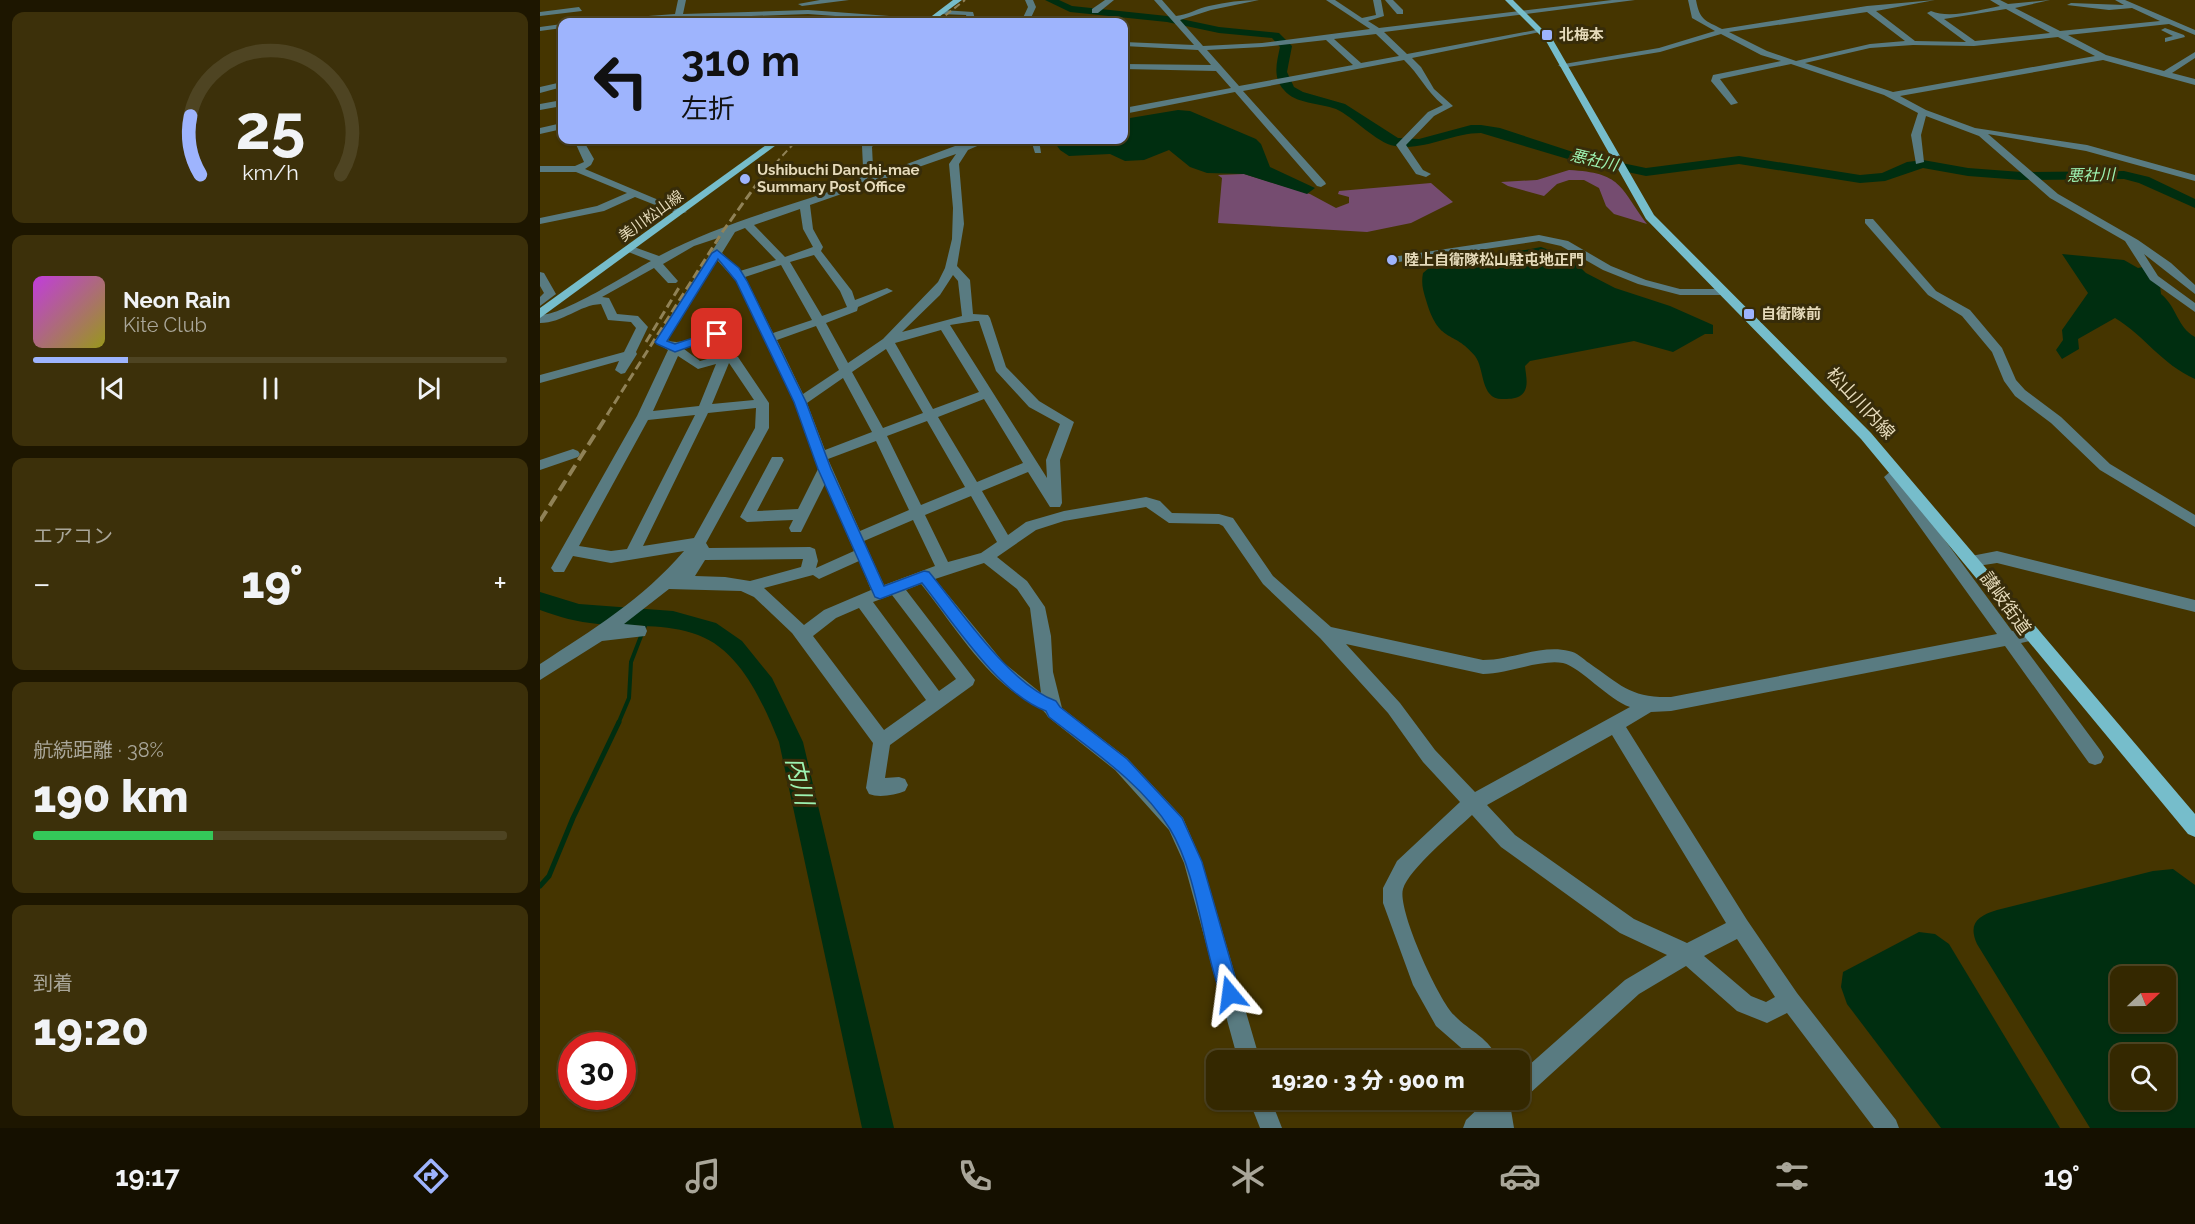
<!DOCTYPE html>
<html lang="ja">
<head>
<meta charset="utf-8">
<style>
  :root { --surface:#342800; --page:#3c300a; --text:#f1f3f6; --muted:#a9a699; --line:#4e4422; --accent:#9eb4fd }
  body { margin:0; font-family:Raleway,"Noto Sans JP",sans-serif; background:var(--page); color:var(--text); height:100vh; display:flex; flex-direction:column; font-size:22px; white-space:nowrap }
  * { box-sizing:border-box; margin:0 }
  p { font-size:20px; color:var(--muted) }
  .icon { flex:none; width:33px; height:33px; fill:none; stroke:currentColor; stroke-width:2; stroke-linecap:round; stroke-linejoin:round }
  .map { position:relative; flex:1; overflow:hidden }
  .side { display:flex; flex-direction:column; gap:12px; padding:12px; background:#1d1600; width:540px }
  .side>* { flex:none }
  .guide { position:absolute; left:18px; top:18px; width:570px; height:126px; border-radius:12px; box-shadow:0 2px 4px #0004,0 0 0 2px var(--line); background:#9eb4fd; color:#111; overflow:hidden }
  .needle { width:39px; rotate:68deg }
  .fabs { position:absolute; left:1570px; top:966px; display:grid; gap:12px }
  .fabs a { display:grid; place-items:center; width:66px; height:66px; border-radius:12px; background:var(--surface); box-shadow:0 2px 4px #0004,0 0 0 2px var(--line); font-size:30px }
  .speed { position:absolute; left:18px; top:1032px; display:flex; gap:12px; font-size:30px; font-weight:700; text-align:center }
  .speed>* { display:grid; place-content:center; width:78px; height:78px; border-radius:50%; background:var(--surface); box-shadow:0 2px 4px #0004,0 0 0 2px var(--line); line-height:1 }
  .speed .limit { border:9px solid #d22; background:#fff; color:#111 }
  .pin { position:absolute; display:grid; place-items:center; width:51px; height:51px; color:#fff; margin:-26px; border-radius:12px; box-shadow:0 3px 9px #0006 }
  .me { position:absolute; width:66px; margin:-33px; rotate:344deg; stroke-linejoin:round; filter:drop-shadow(0 0 4px #0008) }
  .turn { display:flex; align-items:center; gap:21px; height:126px; padding:0 24px; font-size:27px }
  .turn .icon { width:78px; height:78px; stroke-width:2.5 }
  .turn b { display:block; font-size:42px; line-height:51px }
  .big { font-size:45px; font-weight:800; line-height:1.1 }
  .side .card { flex:1; display:flex; flex-direction:column; justify-content:center; gap:9px; min-width:0; padding:0 21px; border-radius:12px; background:var(--page) }
  .side .dial { align-items:center; gap:0 }
  .dial svg { height:156px; overflow:visible; fill:none; stroke:var(--line); stroke-width:7; stroke-linecap:round; text-anchor:middle }
  .dial text { fill:var(--text); stroke:none }
  .song { display:flex; align-items:center; gap:18px }
  .cover { width:72px; height:72px; border-radius:9px; background:linear-gradient(135deg,hsl(290 70% 55%),hsl(60 70% 35%)) }
  .played { height:6px; border-radius:3px; background:linear-gradient(90deg,var(--accent) 20%,var(--line) 20%) }
  .keys { display:flex; justify-content:space-around; direction:ltr }
  .heat { display:flex; justify-content:space-between; align-items:center; font-size:33px; direction:ltr }
  .charge { height:9px; border-radius:4px; background:linear-gradient(90deg,#34c759 38%,var(--line) 0) }
  .trip { position:absolute; left:666px; top:1050px; width:324px; height:60px; border-radius:12px; background:var(--surface); box-shadow:0 2px 4px #0004,0 0 0 2px var(--line); font-weight:800; line-height:60px; text-align:center }
  .tab-bar { display:flex; height:96px; justify-content:space-around; align-items:center; background:#151000; color:var(--muted) }
  .tab-bar .icon { width:42px; height:42px }
  .tab-bar .active { color:var(--accent) }
  .tab-bar b { font-size:27px; color:var(--text) }
  main { display:flex; flex:1; min-height:0 }
  .map>svg:first-child { display:block }
  .built { fill:#493c15 }
  .green { fill:#754c70 }
  .water { fill:#002e10; fill-rule:evenodd }
  .lines { fill:none; stroke-linecap:round; stroke-linejoin:round }
  .stream-far1 { stroke:#002e10; stroke-width:4 }
  .stream { stroke:#002e10; stroke-width:5 }
  .river { fill:#002e10; fill-rule:evenodd }
  .minor { fill:#597b81; fill-rule:evenodd }
  .major { fill:#76bdcb; fill-rule:evenodd }
  .rail-far2 { stroke:#908257; stroke-width:2; stroke-dasharray:7 4; stroke-linecap:butt }
  .rail-far1 { stroke:#908257; stroke-width:3; stroke-dasharray:9 4.5; stroke-linecap:butt }
  .rail { stroke:#908257; stroke-width:4; stroke-dasharray:12 6; stroke-linecap:butt }
  .route { fill:#1a73e8; stroke:#114b97; stroke-width:1.5 }
  .poi-dot { fill:#9eb4fd; stroke:#372c09; stroke-width:2 }
  .labels { text-anchor:middle; dominant-baseline:central; stroke-width:6; stroke-linejoin:round; paint-order:stroke }
  .far-poi-label { font-size:15px; font-weight:bold; fill:#e5daba; stroke:#372c09; text-anchor:start }
  .far-street-label { font-size:15px; fill:#e5daba; stroke:#372c09 }
  .far-water-label { font-size:16px; font-style:italic; fill:#9df2b1; stroke:#372c09 }
  .street-label { font-size:18px; fill:#e5daba; stroke:#372c09 }
  .near-water-label { font-size:24px; font-style:italic; fill:#9df2b1; stroke:#372c09 }
</style>
</head>
<body>
<main>
<section class="side">
<div class="card dial"><svg viewBox="0 0 100 80">
<path d="M14 69A42 42 0 1 1 86 69"/>
<path d="M14 69A42 42 0 0 1 9 39" stroke="#9eb4fd"/>
<text x="50" y="56" font-size="32" font-weight="700">25</text>
<text x="50" y="72" font-size="11">km/h</text>
</svg></div>
<div class="card">
<div class="song"><i class="cover"></i><div><b>Neon Rain</b><p>Kite Club</p></div></div>
<div class="played"></div>
<div class="keys"><svg class="icon" aria-label="previous" viewBox="0 0 24 24"><path d="M18 5L8 12l10 7zM5 5v14"/></svg><svg class="icon" aria-label="pause" viewBox="0 0 24 24"><path d="M8 5v14M16 5v14"/></svg><svg class="icon" aria-label="next" viewBox="0 0 24 24"><path d="M6 5l10 7-10 7zM19 5v14"/></svg></div>
</div>
<div class="card"><p>エアコン</p>
<div class="heat"><a>−</a><b class="big">19°</b><a>+</a></div>
</div>
<div class="card"><p>航続距離 · 38%</p><b class="big">190 km</b><div class="charge"></div></div>
<div class="card"><p>到着</p><b class="big">19:20</b></div>
</section>
<div class="map">
<svg width="1655" height="1128" viewBox="0 0 1655 1128">
  <rect width="100%" height="100%" fill="#453500"/>
  <polygon class="built" points="206,16 223,22 84,22 130,19"/>
  <g class="green">
    <path d="M1029,170C1082,173 1079,186 1107,224L1074,214L1066,206L1059,188L1044,180H1029L1017,184L1004,196L968,186L961,182L997,180Z"/>
    <polygon points="704,174 770,194 796,208 809,203 809,197 798,194 799,191 891,183 913,202 871,223 827,232 678,223 682,178 678,175"/>
  </g>
  <g class="water">
    <polygon points="638,110 650,111 716,139 721,144 730,167 775,188 767,194 704,174 667,173 650,167 629,150 604,160 585,161 570,154 529,156 520,150 513,140 584,140 584,119"/>
    <path d="M1001,247L1031,258L1046,273L1075,288L1130,306L1173,325V334H1165L1133,352L1094,341L990,361L985,366C986,377 990,389 980,396C975,399 968,399 962,399C940,399 945,369 935,356C913,329 899,345 886,300C883,290 881,284 883,273L889,268Z"/>
    <path d="M1522,254L1584,260L1598,268L1603,267L1620,286L1621,294C1637,307 1637,327 1655,337V379C1621,364 1605,336 1575,318L1538,339L1539,349L1522,359L1516,350L1523,340L1522,330L1548,293Z"/>
    <path d="M1633,869L1655,885V1128H1550L1437,944C1428,924 1437,916 1457,910L1613,871ZM1626,976V1022H1581V976ZM1626,1054V1100H1581V1054Z"/>
    <polygon points="1379,932 1395,934 1409,944 1520,1128 1401,1128 1307,1004 1301,987 1303,972"/>
  </g>
  <g class="lines">
    <polyline class="stream-far1" points="78,724 89,698 91,662 108,618"/>
    <polyline class="stream" points="0,886 9,876 33,818 79,722"/>
    <g class="river">
      <path d="M505,0H519L532,6L627,16L679,27L739,33L752,46L747,72L754,87L763,92L805,104L858,138L879,139L931,125H941L960,128L1039,154L1106,168L1199,156L1320,175L1342,173L1367,162L1383,160L1428,168L1481,172L1584,171L1609,177L1655,199V208L1599,183L1584,179L1481,180L1428,176L1383,168L1345,181L1320,183L1199,164L1106,176L1031,160L941,133C911,133 885,151 855,146C836,143 814,117 796,109C780,103 755,104 744,90C732,77 737,62 740,47L732,38L679,33L627,22L530,12Z"/>
      <path d="M0,592L39,604L133,611L176,623L202,641L232,678L263,742L354,1128H322L239,742C223,703 201,651 158,635C127,623 90,627 58,624C37,622 19,617 0,610Z"/>
    </g>
    <g class="minor">
      <polygon points="138,0 146,0 143,14 268,10 390,19 394,21 378,22 268,14 51,22 55,20 135,14"/>
      <polygon points="280,0 309,0 262,6 258,4"/>
      <polygon points="485,0 493,0 496,7 489,22 481,22 488,7"/>
      <polygon points="565,0 574,0 558,13 552,13 552,9"/>
      <path d="M614,0H622L636,16C648,15 658,8 669,6C686,2 702,0 719,0L671,10L640,20L663,46L722,43L830,29L786,0H795L822,18L836,15L833,0H841L844,16L828,21L839,28L1072,0H1095L844,32L867,54L1001,29L1005,31L872,58L881,67L894,89L913,106L894,116L866,145L883,170L891,174L886,177L876,174L856,145L888,112L903,105C885,90 880,75 864,60L703,91L785,182L786,184L781,187L777,186L695,92L584,114V108L691,88L676,71L584,69V64L671,65L658,50L584,46V42L654,45ZM836,34L859,56L821,63L794,39ZM786,40L813,65L699,86L667,50L722,47Z"/>
      <polygon points="845,0 853,0 863,10 863,14 857,14"/>
      <path d="M1148,0H1156C1160,21 1165,20 1182,29L1327,6L1395,0L1336,11L1375,41L1426,42L1387,13L1391,11C1410,19 1439,10 1460,6L1450,0H1460L1468,4L1510,0L1475,8L1520,31L1620,21L1592,8L1569,10L1527,5L1531,3L1584,5L1575,0H1585L1655,30V35L1629,24L1528,35L1566,55L1624,71L1655,52V58L1632,73L1655,79V85L1563,60L1360,96L1386,110L1435,128L1547,145L1655,175V181L1546,151L1448,134L1518,194L1598,240L1631,263L1655,285V294L1604,254L1618,276L1655,303V312L1610,280L1585,241L1510,198L1439,136L1386,116L1381,135L1384,162L1376,164L1371,135L1378,113L1344,95L1251,64L1180,79L1198,103L1191,105L1171,81L1173,75L1241,61L1221,55L1181,34L1120,52L1022,68L1018,65L1119,48L1175,31L1152,18ZM1466,9L1510,33L1435,41L1404,19ZM1327,12L1365,41L1330,44L1256,61L1227,51L1189,32ZM1518,37L1555,56L1353,92L1265,63L1330,48L1373,45L1434,46Z"/>
      <polygon points="39,7 42,11 0,16 0,12"/>
      <polygon points="402,10 433,12 436,22 428,22 426,15 399,14"/>
      <polygon points="22,24 22,28 0,31 0,27"/>
      <polygon points="1625,28 1644,35 1645,37 1625,42 1625,38 1633,36 1621,30"/>
      <polygon points="22,82 22,87 0,93 0,87"/>
      <polygon points="22,100 22,106 0,110 0,104"/>
      <polygon points="22,123 22,129 0,134 0,128"/>
      <polygon points="34,140 43,140 54,159 51,165 45,169 147,212 138,214 95,197 64,211 0,224 0,218 57,206 87,193 36,172 0,172 0,166 35,166 44,162"/>
      <path d="M328,140H338L332,147L333,167L327,179L423,143L451,140L428,150L419,164L424,224L417,266L430,280L433,314L448,315L450,318L466,367L499,401L534,422L520,460L522,503L520,507H510L488,472L442,491L468,535L486,522L524,511L606,497L620,501L632,513L679,514L693,518L733,576L791,627L943,660C971,660 1002,644 1029,651C1037,652 1043,659 1049,663C1081,685 1090,698 1131,697L1457,634L1344,477L1352,470H1362L1364,473L1359,478L1472,631L1492,627L1498,629L1500,634L1498,639L1481,643L1561,751L1564,757L1561,763L1555,765L1549,763L1465,646L1131,711L1111,712L1086,727L1207,920L1257,993L1356,1120L1359,1128H1334L1247,1013L1227,1023L1197,1011L1146,966L1099,994L988,1095L980,1098V1073L1085,980L1127,955L1080,933L961,847L932,815C915,831 869,869 863,889C857,909 898,999 914,1015C929,1031 950,1038 958,1060H935L896,1026L873,985L843,903V888L857,861L920,802L883,762L848,713L780,638L723,584L683,526L679,524L629,523L606,507L524,521L496,530L457,557L487,581L505,607L511,636L513,672L522,708L587,758L643,818L662,862L720,1060H698L644,863L629,830L575,770L508,717C503,706 482,699 471,690C435,662 410,620 381,584L366,590L435,680L433,685L350,745L345,778L359,777L365,779L368,785L365,791C355,795 339,798 329,794L326,788L333,743L252,633L214,597L201,591L129,589L84,624L105,626L107,631L105,636L62,641L0,680V664C52,630 103,599 144,551L71,563L33,556L24,572H14L11,568L97,416L128,350L114,342L181,237L154,246L123,264L138,281L136,283H128L114,268L62,297L69,298L77,314L98,316L108,327L96,352L97,354L85,373L81,374L75,370L79,361L0,383V375L84,352L96,328L91,322L68,320L61,304C39,305 23,323 0,323V315C24,315 87,274 111,261L86,251V247H94L119,256C181,223 249,206 315,183L323,167L322,146ZM416,154L409,164L413,208L412,239L405,268L398,282L343,339L308,363L286,323L317,311L318,307L353,291L347,288L315,300L312,291L281,251L283,247L273,229L270,205ZM260,209L263,229L273,247L245,257L214,225ZM205,228L236,260L200,271L182,253L195,232ZM274,255L300,291L307,307L282,316L250,262ZM177,260L196,281L254,402L278,469L258,509L217,511L244,460L242,457H232L200,517L207,522L253,520L249,528L251,532H261L285,484L314,551L276,568L278,561L275,549L270,547L169,548L166,543L229,428V403L198,357L185,354L160,361L144,349L181,337V331C162,328 146,348 127,340ZM241,265L272,320L233,333L205,277ZM413,275L418,281L422,316L362,332L400,295ZM435,321H439L456,371L489,407L520,424L506,460L507,478L410,325ZM276,326L299,370L263,394L237,340ZM401,330L439,392L393,409L355,343ZM346,349L383,413L343,428L312,372ZM138,356L158,369L176,364L159,406L113,411ZM189,363L214,400L172,404ZM303,378L332,432L285,450L267,403ZM444,399L483,463L437,482L398,417ZM216,408L215,428L154,538L103,546L168,413ZM155,415L87,549L71,551L39,546L108,420ZM387,421L425,487L381,505L347,436ZM336,441L369,510L320,531L288,459ZM431,496L457,542L441,553L408,562L385,515ZM373,520L395,566L344,585L324,541ZM263,559L261,567L210,581L185,577L155,576L165,560ZM319,561L331,590L284,610L264,625L224,588L273,575L279,579ZM444,563L477,589L490,608L501,693L464,663L395,579ZM352,595L416,679L399,691L333,602ZM319,608L386,700L344,730L273,636L296,618ZM806,644L943,674C968,674 1000,659 1023,663C1040,667 1069,700 1090,707L935,792L895,750L860,703ZM1072,735L1186,923L1147,943L1094,919L975,835L947,805ZM1197,939L1235,997L1226,1002L1211,996L1164,956Z"/>
      <polygon points="491,140 499,140 501,153 495,153"/>
      <polygon points="1325,219 1333,219 1396,291 1430,310 1462,348 1476,380 1485,390 1521,417 1570,464 1655,515 1655,527 1560,470 1511,423 1475,396 1464,381 1452,352 1422,316 1388,295 1325,223"/>
      <polygon points="999,235 1028,241 1071,266 1106,280 1140,289 1183,289 1189,292 1183,295 1140,295 1098,284 1063,270 1021,246 999,241 852,263 847,260 852,257"/>
      <polygon points="0,272 4,273 16,294 0,306 0,297 4,293 0,286"/>
      <polygon points="33,449 38,451 40,454 38,457 0,470 0,460"/>
      <polygon points="1457,551 1655,600 1655,612 1457,563 1431,567 1426,565 1424,561 1426,557"/>
      <polygon points="709,1100 731,1100 742,1128 720,1128"/>
      <polygon points="947,1100 977,1100 971,1110 974,1128 923,1128 926,1120"/>
    </g>
    <g class="major">
      <polygon points="413,0 422,0 392,22 384,22"/>
      <polygon points="965,0 973,0 1013,40 1114,215 1331,433 1655,814 1655,837 1648,834 1321,439 1106,219 1006,41"/>
      <polygon points="233,140 243,140 0,318 0,308"/>
    </g>
    <g class="rail-far2">
      <polyline points="397,22 425,0"/>
      <polyline points="220,180 257,140"/>
    </g>
    <g class="rail-far1">
      <polyline points="106,342 140,286"/>
      <polyline points="67,415 183,231 221,178"/>
    </g>
    <polyline class="rail" points="0,521 68,414"/>
  </g>
  <path class="route" d="M177,250L199,268L207,281L266,402L291,469L344,586L384,571L389,572C422,612 469,684 516,701L520,707L587,759L642,818L662,862L700,994L697,1001L690,1004L683,1001C662,949 659,877 630,829C602,783 551,750 509,717L506,711C459,694 413,622 382,583L340,599L335,597L278,469L254,402L196,281L178,259L127,341L135,344L177,330L180,331V336L135,352L117,344L115,342L172,253Z"/>
  <g class="poi-dot">
    <rect x="1001" y="29" width="12" height="12" rx="3"/>
    <circle cx="205" cy="179" r="6"/>
    <circle cx="852" cy="260" r="6"/>
    <rect x="1203" y="308" width="12" height="12" rx="3"/>
  </g>
  <g class="labels">
    <g class="far-poi-label">
      <text x="1019" y="35">北梅本</text>
      <text x="217" y="170">Ushibuchi Danchi-mae<tspan x="217" dy="17">Summary Post Office</tspan></text>
      <text x="864" y="260">陸上自衛隊松山駐屯地正門</text>
      <text x="1221" y="314">自衛隊前</text>
    </g>
    <g class="far-street-label">
      <text transform="translate(111 216) rotate(-36)">美川松山線</text>
    </g>
    <g class="far-water-label">
      <text transform="translate(1054 160) rotate(13)">悪社川</text>
      <text transform="translate(1551 175) rotate(-1)">悪社川</text>
    </g>
    <g class="street-label">
      <text transform="translate(1321 403) rotate(47)">松山川内線</text>
      <text transform="translate(1466 603) rotate(54)">讃岐街道</text>
    </g>
    <g class="near-water-label">
      <text transform="translate(260 781) rotate(77)">内川</text>
    </g>
  </g>
</svg>
<div class="fabs">
<a><svg class="needle" viewBox="-14 -14 28 28"><path d="M0-13l5 13h-10z" fill="#e53935"/><path d="M0 13l5-13h-10z" fill="#a9a699"/></svg></a>
<a><svg class="icon" aria-label="search" viewBox="0 0 24 24"><circle cx="10" cy="10" r="6"/><path d="M15 15l6 6"/></svg></a>
</div>
<div class="speed"><div class="limit">30</div></div>
<div class="pin" style="left:177px;top:334px;background:#d93025"><svg class="icon" aria-label="arrive" viewBox="0 0 24 24"><path d="M6 21V4h12l-3 4 3 4H6"/></svg></div>
<svg class="me" style="left:690px;top:994px" viewBox="-20 -20 40 40"><path d="M0-17L14 15 0 8-14 15z" fill="#1a73e8" stroke="#fff" stroke-width="4"/></svg>
<div class="trip">19:20 · 3 分 · 900 m</div>
<div class="guide">
<div class="turn"><svg class="icon" aria-label="left" viewBox="0 0 24 24"><path d="M17 20v-9H6M10 6l-5 5 5 5"/></svg><div><b>310 m</b>左折</div></div>
</div>
</div>
</main>
<nav class="tab-bar">
<b>19:17</b>
<svg class="icon active" aria-label="directions" viewBox="0 0 24 24"><path d="M12 3l9 9-9 9-9-9zM9 14v-3h6M13 9l2 2-2 2"/></svg>
<svg class="icon" aria-label="music" viewBox="0 0 24 24"><path d="M9 18V5l10-2v13"/><circle cx="6" cy="18" r="3"/><circle cx="16" cy="16" r="3"/></svg>
<svg class="icon" aria-label="phone" viewBox="0 0 24 24"><path d="M5 4h4l2 5-3 2q2 4 5 5l2-3 5 2v4C11 20 4 13 5 4z"/></svg>
<svg class="icon" aria-label="climate" viewBox="0 0 24 24"><path d="M12 3v18M4 7l16 10M4 17L20 7"/></svg>
<svg class="icon" aria-label="car" viewBox="0 0 24 24"><path d="M5 17H2v-5l4-1 3-4h7l3 4 3 1v5h-3M9 17h6M6 11h13"/><circle cx="7" cy="17" r="2"/><circle cx="17" cy="17" r="2"/></svg>
<svg class="icon" aria-label="filters" viewBox="0 0 24 24"><path d="M4 7h16M4 17h16"/><circle cx="9" cy="7" r="2"/><circle cx="15" cy="17" r="2"/></svg>
<b>19°</b>
</nav>
</body>
</html>
